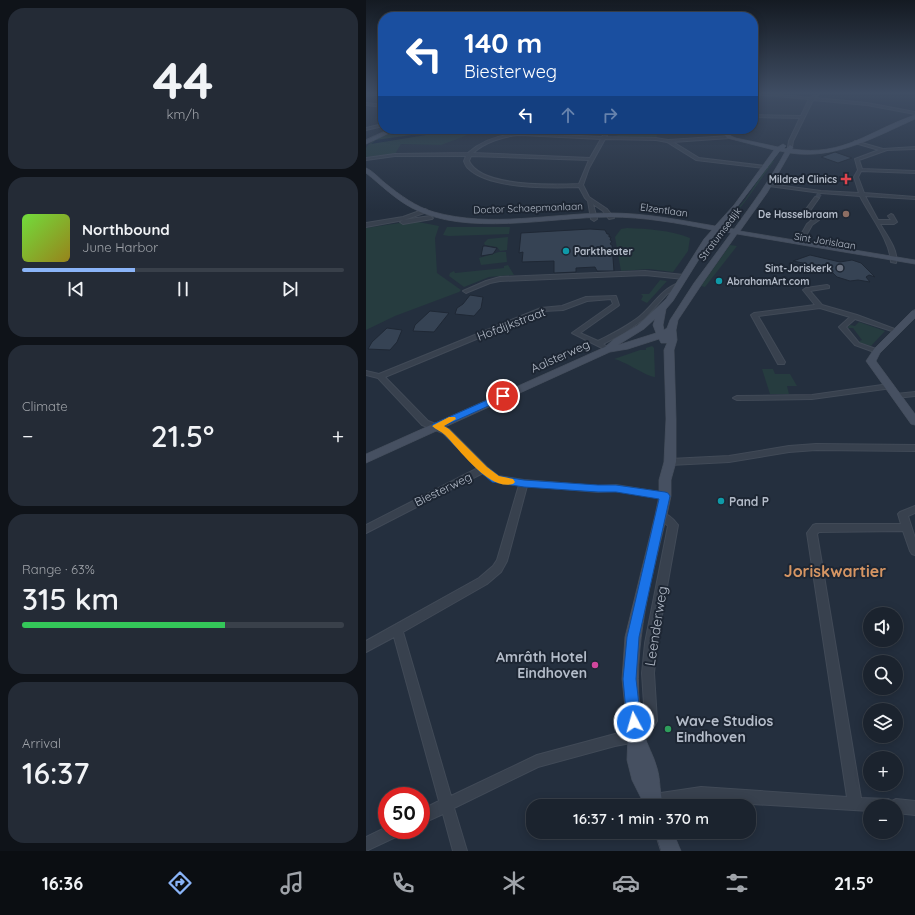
<!DOCTYPE html>
<html lang="en">
<head>
<meta charset="utf-8">
<style>
  :root { --surface:#1b232e; --page:#242b36; --text:#f1f3f6; --muted:#a0a4aa; --line:#39404a; --accent:#8ab4f8 }
  body { margin:0; font-family:Quicksand,sans-serif; background:var(--page); color:var(--text); height:100vh; display:flex; flex-direction:column; font-size:15px; white-space:nowrap }
  * { box-sizing:border-box; margin:0 }
  p { font-size:13px; color:var(--muted) }
  .icon { flex:none; width:22px; height:22px; fill:none; stroke:currentColor; stroke-width:2; stroke-linecap:round; stroke-linejoin:round }
  .map { position:relative; flex:1; overflow:hidden }
  .drawer { display:flex; flex-direction:column; gap:8px; padding:8px; background:#0f1319; width:366px }
  .drawer>* { flex:none }
  .hud { position:absolute; left:12px; top:12px; width:380px; height:122px; border-radius:16px; box-shadow:0 2px 10px #0003,0 0 0 1px var(--line); background:#1a4fa0; color:#fff; overflow:hidden }
  .buttons { position:absolute; left:497px; top:607px; display:grid; gap:8px }
  .buttons a { display:grid; place-items:center; width:40px; height:40px; border-radius:50%; background:var(--surface); box-shadow:0 2px 10px #0003,0 0 0 1px var(--line); font-size:20px }
  .speed { position:absolute; left:12px; top:787px; display:flex; gap:8px; font-size:20px; font-weight:700; text-align:center }
  .speed>* { display:grid; place-content:center; width:52px; height:52px; border-radius:50%; background:var(--surface); box-shadow:0 2px 10px #0003,0 0 0 1px var(--line); line-height:1 }
  .speed .limit { border:6px solid #d22; background:#fff; color:#111 }
  .pin { position:absolute; display:grid; place-items:center; width:34px; height:34px; color:#fff; margin:-17px; border:2px solid #fff; border-radius:50%; box-shadow:0 1px 4px #0007 }
  .me { position:absolute; width:44px; margin:-22px; rotate:354deg; stroke-linejoin:round; filter:drop-shadow(0 0 3px #0008) }
  .turn { display:flex; align-items:center; gap:14px; height:84px; padding:0 20px; font-size:18px }
  .turn .icon { width:52px; height:52px; stroke-width:2.5 }
  .turn b { display:block; font-size:28px; line-height:34px }
  .lanes { display:flex; align-items:center; height:38px; padding:0 20px; background:#0003; justify-content:center; gap:20px; direction:ltr }
  .lanes .off { opacity:.35 }
  .big { font-size:30px; font-weight:600; line-height:1.1 }
  .drawer .tile { flex:1; display:flex; flex-direction:column; justify-content:center; gap:6px; min-width:0; padding:0 14px; border-radius:16px; background:var(--page) }
  .drawer .dial { align-items:center; gap:0 }
  .dial b { font-size:52px; line-height:1 }
  .song { display:flex; align-items:center; gap:12px }
  .cover { width:48px; height:48px; border-radius:6px; background:linear-gradient(135deg,hsl(100 70% 55%),hsl(50 70% 35%)) }
  .played { height:4px; border-radius:2px; background:linear-gradient(90deg,var(--accent) 35%,var(--line) 35%) }
  .keys { display:flex; justify-content:space-around; direction:ltr }
  .heat { display:flex; justify-content:space-between; align-items:center; font-size:22px; direction:ltr }
  .charge { height:6px; border-radius:3px; background:linear-gradient(90deg,#34c759 63%,var(--line) 0) }
  .trip { position:absolute; left:160px; top:799px; width:230px; height:40px; border-radius:16px; background:var(--surface); box-shadow:0 2px 10px #0003,0 0 0 1px var(--line); font-weight:600; line-height:40px; text-align:center }
  .menu { display:flex; height:64px; justify-content:space-around; align-items:center; background:#0b0e12; color:var(--muted) }
  .menu .icon { width:28px; height:28px }
  .menu .active { color:var(--accent) }
  .menu b { font-size:18px; color:var(--text) }
  main { display:flex; flex:1; min-height:0 }
  .map>svg:first-child { display:block }
  .green { fill:#263c3f }
  .water { fill:#17263c }
  .building { fill:#364354; stroke:#1f2835 }
  .lines { fill:none; stroke-linecap:round; stroke-linejoin:round }
  .street-tunnel { stroke:#3a4453; stroke-width:5; stroke-dasharray:5 2.5; stroke-linecap:butt }
  .street-casing { stroke:#414a57; stroke-width:2 }
  .secondary-casing { stroke:#414a57; stroke-width:1 }
  .street { fill:#38414e; fill-rule:evenodd }
  .secondary { fill:#465061; fill-rule:evenodd }
  .route { fill:#1a73e8; stroke:#114b97 }
  .slow { fill:#f59e0b }
  .health-dot { fill:#e0444e; stroke:#1d2633; stroke-width:1.5 }
  .education-dot { fill:#8d6e63; stroke:#1d2633; stroke-width:1.5 }
  .culture-dot { fill:#0f9aa8; stroke:#1d2633; stroke-width:1.5 }
  .worship-dot { fill:#6b7280; stroke:#1d2633; stroke-width:1.5 }
  .hotel-dot { fill:#d1479c; stroke:#1d2633; stroke-width:1.5 }
  .leisure-dot { fill:#2e9e5b; stroke:#1d2633; stroke-width:1.5 }
  .labels { text-anchor:middle; dominant-baseline:central; stroke-width:4; stroke-linejoin:round; paint-order:stroke }
  .far-poi-label { font-size:10px; font-weight:bold; fill:#b4bcc9; stroke:#1d2633; text-anchor:end }
  .far-street-label { font-size:10px; fill:#b4bcc9; stroke:#1d2633 }
  .street-label { font-size:12px; fill:#b4bcc9; stroke:#1d2633 }
  .poi-label { font-size:12px; font-weight:bold; fill:#b4bcc9; stroke:#1d2633; text-anchor:start }
  .near-street-label { font-size:14px; fill:#b4bcc9; stroke:#1d2633 }
  .near-poi-label { font-size:14px; font-weight:bold; fill:#b4bcc9; stroke:#1d2633; text-anchor:end }
  .near-neighbourhood-label { font-size:16px; font-weight:bold; fill:#d59563; stroke:#1d2633 }
</style>
</head>
<body>
<main>
<section class="drawer">
<div class="tile dial"><b>44</b><p>km/h</p></div>
<div class="tile">
<div class="song"><i class="cover"></i><div><b>Northbound</b><p>June Harbor</p></div></div>
<div class="played"></div>
<div class="keys"><svg class="icon" aria-label="previous" viewBox="0 0 24 24"><path d="M18 5L8 12l10 7zM5 5v14"/></svg><svg class="icon" aria-label="pause" viewBox="0 0 24 24"><path d="M8 5v14M16 5v14"/></svg><svg class="icon" aria-label="next" viewBox="0 0 24 24"><path d="M6 5l10 7-10 7zM19 5v14"/></svg></div>
</div>
<div class="tile"><p>Climate</p>
<div class="heat"><a>−</a><b class="big">21.5°</b><a>+</a></div>
</div>
<div class="tile"><p>Range · 63%</p><b class="big">315 km</b><div class="charge"></div></div>
<div class="tile"><p>Arrival</p><b class="big">16:37</b></div>
</section>
<div class="map">
<svg width="549" height="851" viewBox="0 0 549 851">
  <rect width="100%" height="100%" fill="#242f3e"/>
  <g class="green">
    <path d="M41,129H118L75,145L35,144L29,154L0,157V148C9,136 28,133 41,129Z"/>
    <polygon points="248,129 290,129 291,138 252,136 245,133"/>
    <polygon points="406,160 408,161 378,203 362,222 360,222 379,200"/>
    <polygon points="47,221 73,226 69,238 71,273 95,290 93,292 29,316 0,330 0,228"/>
    <polygon points="81,227 144,227 143,234 83,236 77,235"/>
    <path d="M261,228C282,229 304,230 324,238L322,251L307,272L283,269L255,271L249,237L255,229Z"/>
    <polygon points="142,237 141,250 134,251 131,247 119,245 118,243 122,239"/>
    <polygon points="364,245 371,246 339,287 335,286"/>
    <polygon points="133,252 140,252 141,262 115,265 113,258"/>
    <polygon points="142,265 148,275 123,277 98,287 83,276 84,273 88,271 89,273 138,268 138,266"/>
    <polygon points="294,280 301,281 281,303 275,300 277,296 275,294 283,294"/>
    <polygon points="493,322 519,331 505,346 491,342 496,340 487,328 481,328 484,325 489,326"/>
    <path d="M286,346L288,348L289,377C281,377 259,361 248,359L274,350H280V348Z"/>
    <polygon points="396,369 407,369 409,374 424,374 431,386 421,386 423,394 404,394"/>
  </g>
  <polygon class="water" points="88,129 97,129 5,144 10,140"/>
  <g class="building">
    <polygon points="469,152 486,158 472,163 455,157"/>
    <polygon points="224,229 239,230 241,234 243,234 243,237 245,237 244,240 246,241 244,244 246,245 248,271 231,271 229,267 210,268 210,272 188,273 188,261 156,262 157,252 153,253 155,233"/>
    <polygon points="117,246 120,246 131,248 127,254 115,256"/>
    <polygon points="444,255 474,262 486,260 495,263 509,277 503,275 500,277 504,282 492,280 484,281 471,277 462,268 460,271 433,267 437,263 427,261"/>
    <polygon points="104,295 117,297 115,308 108,316 89,314 91,308 97,304"/>
    <polygon points="64,311 83,313 68,332 47,331 49,325"/>
    <polygon points="21,328 36,330 31,342 24,350 2,349 6,342"/>
  </g>
  <g class="lines">
    <polyline class="street-tunnel" points="451,198 454,193"/>
    <defs>
      <g id="street">
        <polygon points="17,92 17,94 0,96 0,94"/>
        <polygon points="387,92 445,98 450,92 454,92 449,98 501,103 549,112 549,114 501,105 447,100 427,141 426,147 424,148 422,147 423,141 434,118 387,117 387,115 435,116 443,99 387,94"/>
        <polygon points="0,103 17,105 17,107 0,105"/>
        <polygon points="17,124 17,126 0,130 0,128"/>
        <path d="M240,129H244L240,137L290,138L302,140L363,136L364,138L307,142L333,158L399,166L401,167L399,168L330,160L301,142L290,140L239,139L223,168L217,185L223,197L241,209L248,218L243,219L237,211L227,204L231,219L228,221L225,219L222,201L219,198L213,187C185,188 124,189 103,169C100,167 99,164 98,161L100,156H29L0,160V158L29,154L102,153C128,130 157,133 190,135C205,136 220,136 236,137ZM154,135L235,139L224,158L107,153C119,142 138,136 154,135ZM105,156L223,160L213,184C188,185 115,188 103,161Z"/>
        <path d="M489,141L517,149L549,147V149L521,150L493,160L496,169L549,171V173L495,171L492,177L498,193L549,197V199L499,196L512,220H525L522,216L525,214L527,215L531,222L528,224H514C520,234 533,251 530,263L525,262C524,240 504,216 494,196L455,193L403,186L401,185L403,184L455,191L493,193L488,177L492,170L489,159L513,150L489,143Z"/>
        <polygon points="449,197 453,198 441,215 453,220 446,225 436,243 432,243 431,242 441,224 446,220 435,216"/>
        <polygon points="59,209 61,210 61,212 38,220 0,227 0,223 37,217"/>
        <polygon points="64,216 67,218 66,219 37,224 34,222 37,220"/>
        <polygon points="279,271 318,275 321,277 318,279 279,275 134,281 124,283 102,292 100,293 97,291 120,281 134,277"/>
        <path d="M313,283L316,285L315,286L301,294L278,319L258,333L237,344L245,349L244,350H240L206,333L247,304L245,299L221,301L197,310L178,311L19,377L62,421L83,429L121,467L132,476L158,480L232,486L250,485L299,493L302,494L303,496L302,498L299,499L250,491L232,492L161,486L141,561L135,572L121,584L37,632L85,796L171,755L249,734L268,730L276,725L279,720L276,673L279,643L302,526L290,515L292,513C299,511 308,519 312,525L291,643L288,673L291,721L284,733L270,742L249,746L172,767L88,808L101,851H87L77,814L55,824V810L73,801L28,637L0,652V641L113,578L127,566L131,560L153,485L127,481L117,473L0,533V525L112,468L77,433L56,425L12,378L0,375V371L13,374L175,308L196,306L220,297L250,296L253,305L252,306L214,333L232,341C246,334 260,327 273,317C287,306 295,289 313,283Z"/>
        <polygon points="461,285 463,286 463,288 444,291 456,305 491,315 534,331 531,333 529,332 489,319 480,327 493,343 513,350 514,351 513,352 511,353 489,345 473,327 484,317 454,308 392,316 419,362 418,364 412,364 385,315 388,313 449,305 437,290 440,288"/>
        <polygon points="523,384 526,384 527,386 526,388 446,399 371,400 367,398 371,396 446,395"/>
        <polygon points="549,392 549,396 530,398 526,396 530,394"/>
        <polygon points="450,444 549,445 549,451 450,450 423,452 363,462 304,465 300,462 304,459 363,456 423,446"/>
        <polygon points="549,506 549,513 542,516 549,538 549,555 546,554 544,551 537,531 453,532 451,534 495,798 522,799 526,801 530,799 549,801 549,815 530,813 530,806 504,806 504,811 335,801 299,806 283,806 281,801 283,796 288,794 335,787 481,797 441,533 447,525 450,524 535,524 532,514 534,512"/>
        <polygon points="21,827 21,830 36,830 34,835 0,851 0,837"/>
      </g>
      <g id="secondary">
        <path d="M549,115V119C509,137 469,160 424,153L401,193L374,231L549,260V264L371,234L336,284L312,320L310,330L311,340L308,350L310,419V462L305,480V496L301,515C284,586 262,660 278,734C281,745 288,756 291,768C295,780 293,795 298,806H279L266,780L261,760L262,736L256,679L259,637L289,515L293,496V480L298,462L300,419L298,350L301,343H295L293,339L262,349L244,352L0,463V454L239,347L248,339L272,325L300,299L338,239L346,230C312,223 278,217 244,217C184,217 100,237 46,208C29,199 15,185 0,173V168C7,171 13,178 19,183C34,195 50,207 68,212C125,228 186,213 244,213C279,213 314,220 349,226L368,205L408,150L361,138L355,129H361L365,136L370,138L412,147L417,144L420,146L418,148L420,149L424,145L427,147L426,149C478,157 504,130 549,115ZM414,151L419,152C404,180 386,204 368,229L356,227ZM353,231L365,233L328,283L304,320L301,328L298,330L297,325L300,309L307,301L345,240ZM289,319L287,325L290,333L252,345L278,329Z"/>
        <polygon points="24,129 32,129 0,144 0,140"/>
        <polygon points="549,310 549,318 514,353 510,361 549,414 549,425 545,424 500,361 508,349 546,311"/>
        <polygon points="289,832 307,832 315,851 295,851"/>
      </g>
    </defs>
    <use href="#street" class="street-casing"/>
    <use href="#secondary" class="secondary-casing"/>
    <use href="#street" class="street"/>
    <use href="#secondary" class="secondary"/>
  </g>
  <linearGradient id="sky" x2="0" y2="1"><stop stop-color="#141a22"/><stop offset="0.44" stop-color="#3f4d63"/><stop offset="1" stop-color="#3f4d63" stop-opacity="0"/></linearGradient>
  <rect width="549" height="211" fill="url(#sky)"/>
  <polygon class="route" points="137,393 140,394 141,396 140,398 78,426 83,429 121,467 133,476 158,480 232,485 250,485 299,492 302,493 304,496 273,637 270,679 275,722 273,727 268,729 263,727 261,722 257,679 261,637 293,499 250,492 232,492 158,487 126,482 114,472 77,433 66,426 67,424"/>
  <path class="slow" d="M83,417H89L90,419L78,426L83,429L121,467L133,476L147,479L149,482L147,484C123,491 94,450 79,435C75,431 70,430 66,426Z"/>
  <path class="health-dot" d="M478 173h4v4h4v4h-4v4h-4v-4h-4v-4h4z"/>
  <circle class="education-dot" cx="480" cy="214" r="4"/>
  <g class="culture-dot">
    <circle cx="200" cy="251" r="4"/>
    <circle cx="353" cy="281" r="4"/>
    <circle cx="355" cy="501" r="4"/>
  </g>
  <circle class="worship-dot" cx="474" cy="268" r="4"/>
  <circle class="hotel-dot" cx="229" cy="665" r="4"/>
  <circle class="leisure-dot" cx="302" cy="729" r="4"/>
  <g class="labels">
    <g class="far-poi-label">
      <text x="471" y="179">Mildred Clinics</text>
      <text x="472" y="214">De Hasselbraam</text>
      <text x="208" y="251" text-anchor="start">Parktheater</text>
      <text x="466" y="268">Sint-Joriskerk</text>
      <text x="361" y="281" text-anchor="start">AbrahamArt.com</text>
    </g>
    <g class="far-street-label">
      <text transform="translate(162 208) rotate(-2)">Doctor Schaepmanlaan</text>
      <text transform="translate(298 210) rotate(8)">Elzentlaan</text>
      <text transform="translate(354 234) rotate(-53)">Stratumsedijk</text>
      <text transform="translate(459 241) rotate(9)">Sint Jorislaan</text>
    </g>
    <g class="street-label">
      <text transform="translate(145 324) rotate(-21)">Hofdijkstraat</text>
      <text transform="translate(194 356) rotate(-24)">Aalsterweg</text>
      <text transform="translate(77 489) rotate(-26)">Biesterweg</text>
    </g>
    <g class="poi-label">
      <text x="363" y="501">Pand P</text>
    </g>
    <g class="near-street-label">
      <text transform="translate(290 626) rotate(-81)">Leenderweg</text>
    </g>
    <g class="near-poi-label">
      <text x="221" y="657">Amrâth Hotel<tspan x="221" dy="16">Eindhoven</tspan></text>
      <text x="310" y="721" text-anchor="start">Wav-e Studios<tspan x="310" dy="16">Eindhoven</tspan></text>
    </g>
    <g class="near-neighbourhood-label">
      <text x="469" y="571">Joriskwartier</text>
    </g>
  </g>
</svg>
<div class="buttons">
<a><svg class="icon" aria-label="sound" viewBox="0 0 24 24"><path d="M4 9h4l5-4v14l-5-4H4zM17 9q2 3 0 6"/></svg></a>
<a><svg class="icon" aria-label="search" viewBox="0 0 24 24"><circle cx="10" cy="10" r="6"/><path d="M15 15l6 6"/></svg></a>
<a><svg class="icon" aria-label="layers" viewBox="0 0 24 24"><path d="M12 4l9 5-9 5-9-5zM3 14l9 5 9-5"/></svg></a>
<a>+</a>
<a>−</a>
</div>
<div class="speed"><div class="limit">50</div></div>
<div class="pin" style="left:137px;top:396px;background:#d93025"><svg class="icon" aria-label="arrive" viewBox="0 0 24 24"><path d="M6 21V4h12l-3 4 3 4H6"/></svg></div>
<svg class="me" style="left:268px;top:722px" viewBox="-20 -20 40 40"><circle r="17" fill="#1a73e8" stroke="#fff" stroke-width="3"/><path d="M0-11L8 9 0 5-8 9z" fill="#fff"/></svg>
<div class="trip">16:37 · 1 min · 370 m</div>
<div class="hud">
<div class="turn"><svg class="icon" aria-label="left" viewBox="0 0 24 24"><path d="M17 20v-9H6M10 6l-5 5 5 5"/></svg><div><b>140 m</b>Biesterweg</div></div>
<div class="lanes"><svg class="icon" aria-label="left" viewBox="0 0 24 24"><path d="M17 20v-9H6M10 6l-5 5 5 5"/></svg><svg class="icon off" aria-label="ahead" viewBox="0 0 24 24"><path d="M12 20V5M6 11l6-6 6 6"/></svg><svg class="icon off" aria-label="right" viewBox="0 0 24 24"><path d="M7 20v-9h11M14 6l5 5-5 5"/></svg></div>
</div>
</div>
</main>
<nav class="menu">
<b>16:36</b>
<svg class="icon active" aria-label="directions" viewBox="0 0 24 24"><path d="M12 3l9 9-9 9-9-9zM9 14v-3h6M13 9l2 2-2 2"/></svg>
<svg class="icon" aria-label="music" viewBox="0 0 24 24"><path d="M9 18V5l10-2v13"/><circle cx="6" cy="18" r="3"/><circle cx="16" cy="16" r="3"/></svg>
<svg class="icon" aria-label="phone" viewBox="0 0 24 24"><path d="M5 4h4l2 5-3 2q2 4 5 5l2-3 5 2v4C11 20 4 13 5 4z"/></svg>
<svg class="icon" aria-label="climate" viewBox="0 0 24 24"><path d="M12 3v18M4 7l16 10M4 17L20 7"/></svg>
<svg class="icon" aria-label="car" viewBox="0 0 24 24"><path d="M5 17H2v-5l4-1 3-4h7l3 4 3 1v5h-3M9 17h6M6 11h13"/><circle cx="7" cy="17" r="2"/><circle cx="17" cy="17" r="2"/></svg>
<svg class="icon" aria-label="filters" viewBox="0 0 24 24"><path d="M4 7h16M4 17h16"/><circle cx="9" cy="7" r="2"/><circle cx="15" cy="17" r="2"/></svg>
<b>21.5°</b>
</nav>
</body>
</html>
